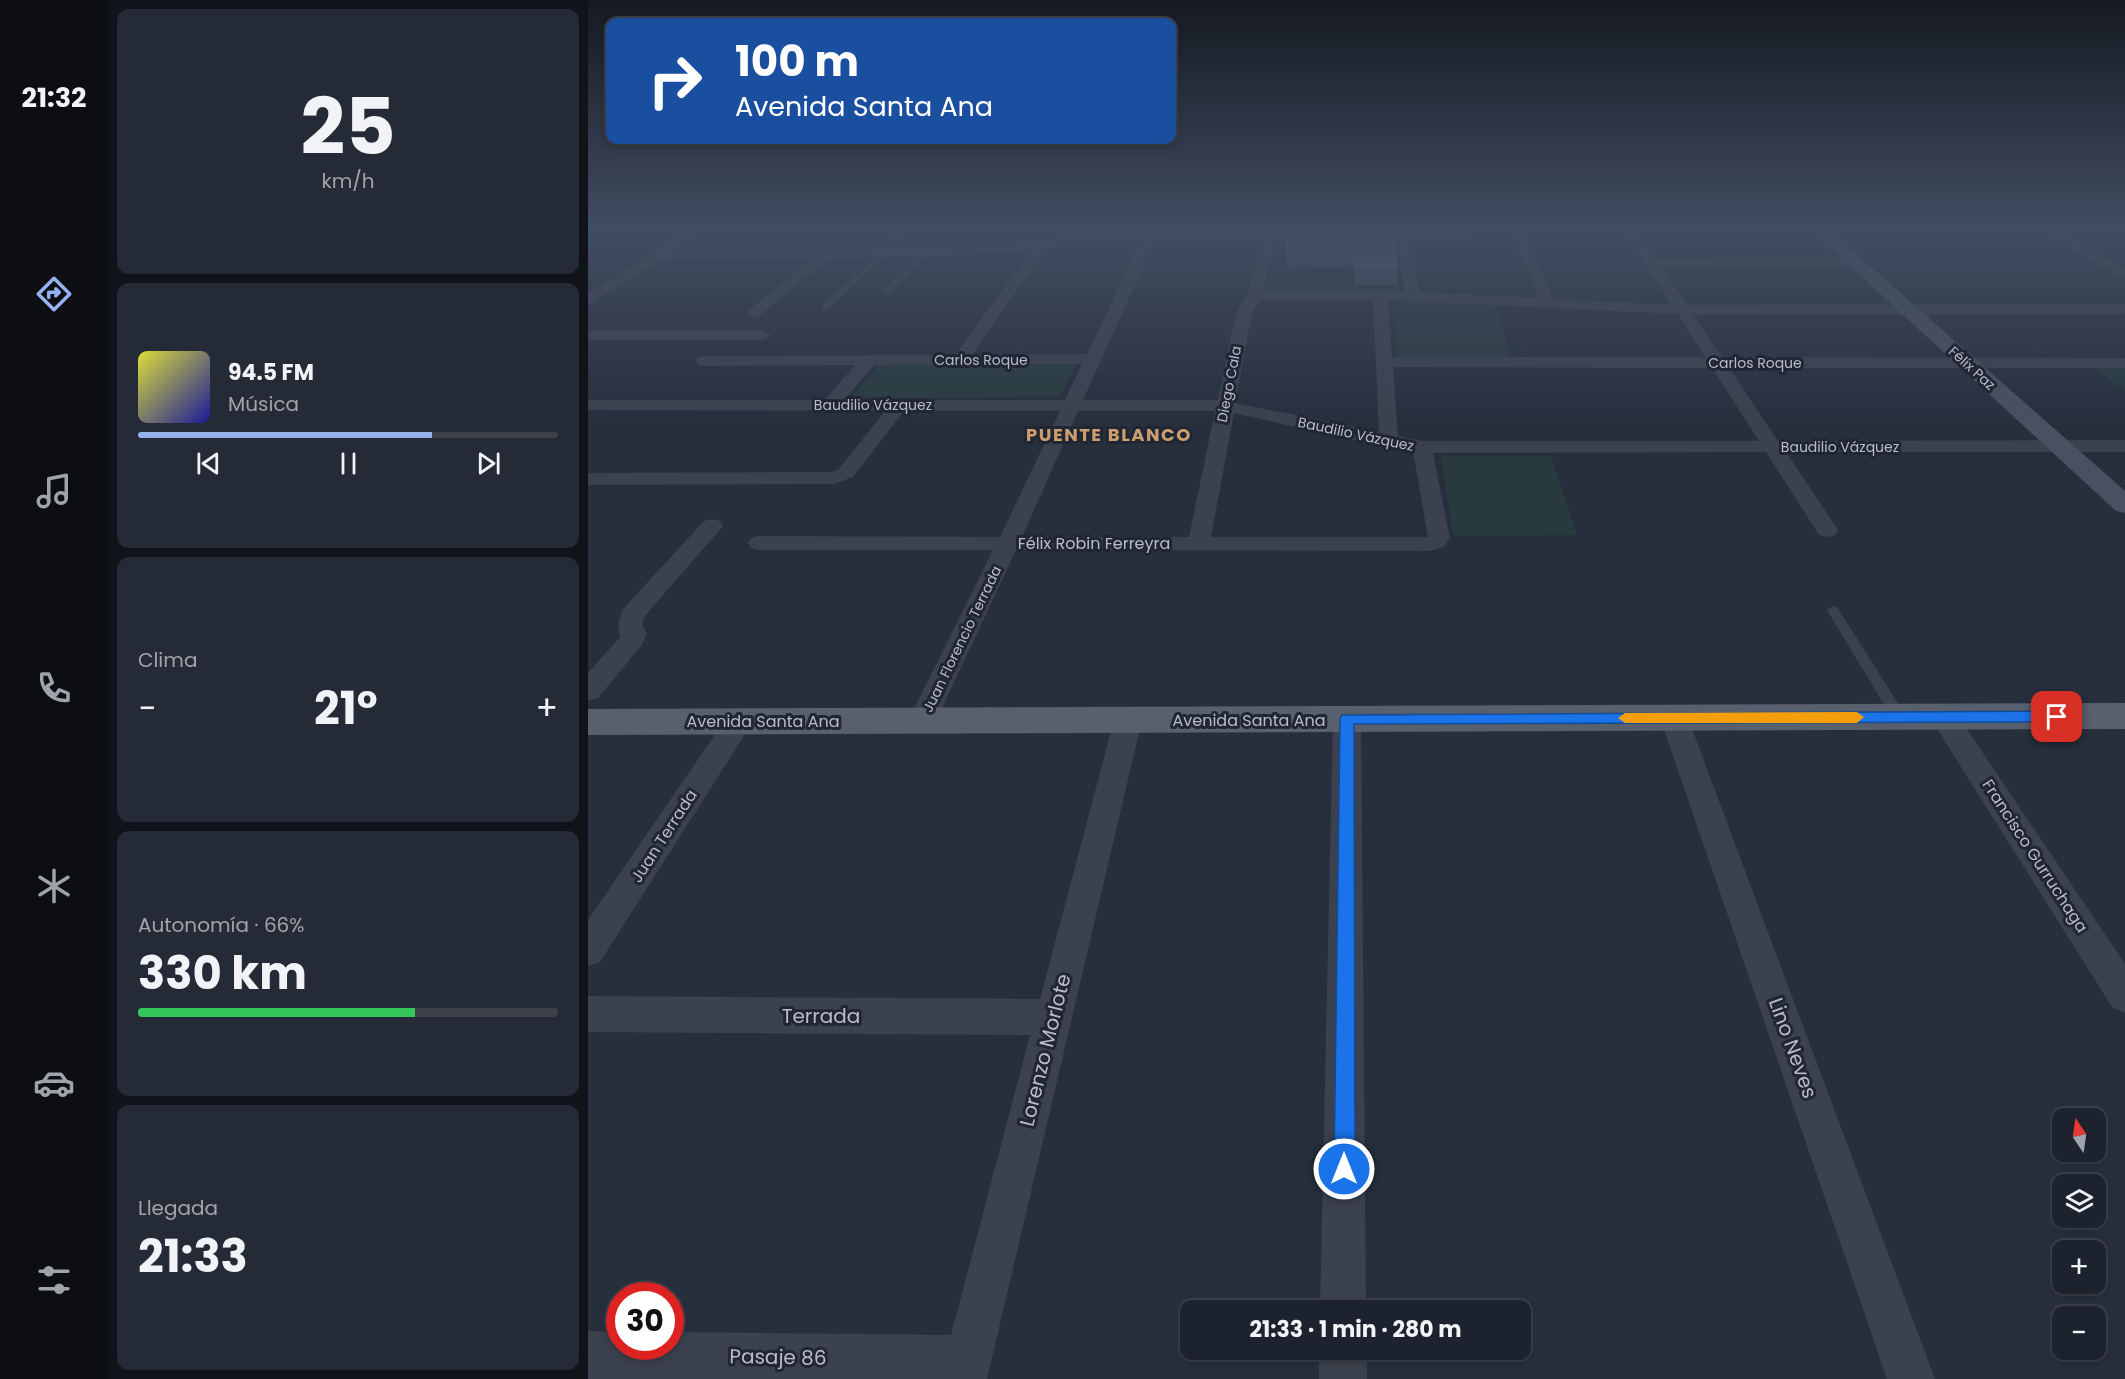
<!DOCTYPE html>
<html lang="es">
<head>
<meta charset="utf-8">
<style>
  :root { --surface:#1d232e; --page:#252b36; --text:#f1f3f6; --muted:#a0a4aa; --line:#3b404a; --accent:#95b1f0 }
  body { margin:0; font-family:Poppins,sans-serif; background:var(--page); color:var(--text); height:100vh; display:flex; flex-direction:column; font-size:22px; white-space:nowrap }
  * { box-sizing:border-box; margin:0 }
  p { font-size:20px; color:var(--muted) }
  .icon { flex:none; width:33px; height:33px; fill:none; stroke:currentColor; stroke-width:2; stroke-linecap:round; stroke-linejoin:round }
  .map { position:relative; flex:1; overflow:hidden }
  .details { display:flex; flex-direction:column; gap:9px; padding:9px; background:#101319; width:480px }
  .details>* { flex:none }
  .top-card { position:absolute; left:18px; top:18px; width:570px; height:126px; border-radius:12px; box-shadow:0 3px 9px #0003,0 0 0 2px var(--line); background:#1a4fa0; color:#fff; overflow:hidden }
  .needle { width:39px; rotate:347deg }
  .controls { position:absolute; left:1464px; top:1108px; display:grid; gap:12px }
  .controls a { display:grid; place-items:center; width:54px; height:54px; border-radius:12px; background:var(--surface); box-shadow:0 3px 9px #0003,0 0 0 2px var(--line); font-size:30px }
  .speed { position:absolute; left:18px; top:1282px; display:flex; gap:12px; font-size:30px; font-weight:700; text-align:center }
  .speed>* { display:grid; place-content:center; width:78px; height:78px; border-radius:50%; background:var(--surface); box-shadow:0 3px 9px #0003,0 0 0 2px var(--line); line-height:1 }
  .speed .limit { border:9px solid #d22; background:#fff; color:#111 }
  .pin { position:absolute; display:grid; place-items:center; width:51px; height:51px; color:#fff; margin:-26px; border-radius:12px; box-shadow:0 3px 9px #0006 }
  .me { position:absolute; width:66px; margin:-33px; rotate:0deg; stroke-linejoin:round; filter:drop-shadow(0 0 4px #0008) }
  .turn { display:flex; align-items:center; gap:21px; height:126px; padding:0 30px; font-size:27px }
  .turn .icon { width:78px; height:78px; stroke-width:2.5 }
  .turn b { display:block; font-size:42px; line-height:51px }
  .big { font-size:45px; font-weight:700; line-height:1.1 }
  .details .tile { flex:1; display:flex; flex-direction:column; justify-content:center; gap:9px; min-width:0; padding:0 21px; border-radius:12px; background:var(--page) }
  .details .dial { align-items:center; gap:0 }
  .dial b { font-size:78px; line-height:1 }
  .song { display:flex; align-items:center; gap:18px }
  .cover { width:72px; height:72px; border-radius:9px; background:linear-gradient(135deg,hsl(60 70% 55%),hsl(240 70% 35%)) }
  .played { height:6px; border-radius:3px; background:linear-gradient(90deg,var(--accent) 70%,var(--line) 70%) }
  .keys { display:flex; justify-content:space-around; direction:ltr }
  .heat { display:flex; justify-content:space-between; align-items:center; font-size:33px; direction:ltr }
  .charge { height:9px; border-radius:4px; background:linear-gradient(90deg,#34c759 66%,var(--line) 0) }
  .trip { position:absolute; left:592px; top:1300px; width:351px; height:60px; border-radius:12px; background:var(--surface); box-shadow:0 3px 9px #0003,0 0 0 2px var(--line); font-weight:700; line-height:60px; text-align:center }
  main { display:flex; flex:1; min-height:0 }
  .tabs { display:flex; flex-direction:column; width:108px; justify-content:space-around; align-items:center; background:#0c0e12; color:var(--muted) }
  .tabs .icon { width:42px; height:42px }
  .tabs .selected { color:var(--accent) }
  .tabs b { font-size:27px; color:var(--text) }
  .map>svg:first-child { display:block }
  .green { fill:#293a3e }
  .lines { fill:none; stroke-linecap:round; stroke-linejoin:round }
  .service { fill:#3b414e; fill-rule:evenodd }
  .minor { fill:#3b414e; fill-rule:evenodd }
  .secondary { fill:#495060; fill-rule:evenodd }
  .primary { fill:#59606d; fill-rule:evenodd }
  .wall { fill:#424b5b }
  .building { fill:#4e5867; stroke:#5f6776; stroke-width:1.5 }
  .route { fill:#1a73e8; stroke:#114b97; stroke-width:1.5 }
  .slow { fill:#f59e0b }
  .labels { text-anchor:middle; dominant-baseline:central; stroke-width:6; stroke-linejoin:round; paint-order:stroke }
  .far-street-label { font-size:14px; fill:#b7bcc8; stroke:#202633 }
  .street-label { font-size:16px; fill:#b7bcc8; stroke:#202633 }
  .far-district-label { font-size:18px; font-weight:bold; letter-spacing:1.5px; fill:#cd9e6e; stroke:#202633 }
  .near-street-label { font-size:20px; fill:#b7bcc8; stroke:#202633 }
</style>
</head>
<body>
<main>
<nav class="tabs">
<b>21:32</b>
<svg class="icon selected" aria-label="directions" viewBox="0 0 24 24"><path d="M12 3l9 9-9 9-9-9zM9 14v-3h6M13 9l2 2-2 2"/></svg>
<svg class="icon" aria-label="music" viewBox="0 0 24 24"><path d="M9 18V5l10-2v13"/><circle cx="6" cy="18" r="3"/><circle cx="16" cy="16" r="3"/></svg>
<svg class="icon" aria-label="phone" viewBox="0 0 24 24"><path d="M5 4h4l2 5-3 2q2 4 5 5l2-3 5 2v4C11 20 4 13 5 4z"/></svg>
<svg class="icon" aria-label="climate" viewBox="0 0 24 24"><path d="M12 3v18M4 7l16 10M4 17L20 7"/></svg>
<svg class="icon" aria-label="car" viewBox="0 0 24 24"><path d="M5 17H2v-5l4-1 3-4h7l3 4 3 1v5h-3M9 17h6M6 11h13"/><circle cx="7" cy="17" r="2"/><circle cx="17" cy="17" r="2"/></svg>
<svg class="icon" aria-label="filters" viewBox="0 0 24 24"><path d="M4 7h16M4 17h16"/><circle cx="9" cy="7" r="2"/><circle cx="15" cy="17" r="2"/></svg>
</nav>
<section class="details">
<div class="tile dial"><b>25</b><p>km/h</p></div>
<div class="tile">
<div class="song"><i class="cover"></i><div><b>94.5 FM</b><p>Música</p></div></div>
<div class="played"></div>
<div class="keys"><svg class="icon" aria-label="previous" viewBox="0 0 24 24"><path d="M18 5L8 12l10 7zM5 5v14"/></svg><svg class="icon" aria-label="pause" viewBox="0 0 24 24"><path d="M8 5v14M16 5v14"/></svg><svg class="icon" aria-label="next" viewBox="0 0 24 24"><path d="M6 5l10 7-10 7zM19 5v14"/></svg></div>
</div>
<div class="tile"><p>Clima</p>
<div class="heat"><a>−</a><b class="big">21°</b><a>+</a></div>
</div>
<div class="tile"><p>Autonomía · 66%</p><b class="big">330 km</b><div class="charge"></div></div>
<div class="tile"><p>Llegada</p><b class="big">21:33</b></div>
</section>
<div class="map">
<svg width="1537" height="1379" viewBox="0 0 1537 1379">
  <rect width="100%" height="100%" fill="#272f3d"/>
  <g class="green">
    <polygon points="824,301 908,305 924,361 818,360 809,356 805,304"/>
    <polygon points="489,363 472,397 263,398 292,364"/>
    <polygon points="1508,369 1537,369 1537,391"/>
    <polygon points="853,456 963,456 989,535 865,536"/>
  </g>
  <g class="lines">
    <g class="service">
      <polygon points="316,230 323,230 240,310 234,310 234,306"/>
      <polygon points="336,252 341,253 301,294 295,294 295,290"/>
      <polygon points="1245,606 1249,607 1316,713 1318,717 1316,721 1306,721 1239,610"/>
    </g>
    <g class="minor">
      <path d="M102,230H117L86,252L360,248L557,233L558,230H571L570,233L672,230H1537V236H1480L1537,270V278H1534L1462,236L1052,235L1068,259L1266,258L1273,262L1266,266L1073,267L1099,305L1537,304V314L1105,315L1134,357L1537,358V368H1141L1190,441L1537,440V452H1198L1250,530L1247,535L1239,537L1231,535L1178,452L845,453L862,538L856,547L841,551L428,550L348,721L344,728L334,731L324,728L320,721L405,550H171L163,548L160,543L163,538L171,536L412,537L472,411H316L265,477L246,484L0,485V473L243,472L251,469L297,411L0,410V400H237L267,365L116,366L110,365L108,361L110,357L116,356L367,355L444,250L360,256L242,258L171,316L166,318L158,313L161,310L225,258L73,260L0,305V293ZM1039,235L1084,305L966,299L939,236ZM926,236L950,298L831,292L823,237ZM810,237L816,291H675L687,238ZM674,238L660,295L648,313L630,400H495L567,241ZM553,241L499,354L384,355L458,248ZM672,300H785L791,432L647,403L664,313ZM800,300L1090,314L1117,357H804ZM494,364L477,400H256L286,365ZM805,367L1124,368L1171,441H834L810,436ZM490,411H627L601,537H434ZM646,413L801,448L825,451L840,537H623Z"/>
      <polygon points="0,330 175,330 183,335 175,340 0,340"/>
      <polygon points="124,519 132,521 135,526 56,617 54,624 59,634 53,646 10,698 0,701 0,673 32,637 30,624 35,609 116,521"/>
      <polygon points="1356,707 1366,710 1537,964 1537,1013 1524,1007 1346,724 1342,717 1346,710"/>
      <polygon points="1086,708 1096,711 1100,718 1347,1379 1299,1379 1072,718 1076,711"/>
      <polygon points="759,709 769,712 773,719 778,1311 732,1311 745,719 749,712"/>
      <polygon points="540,710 550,713 554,720 399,1379 0,1379 0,1331 32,1332 32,1347 82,1347 82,1332 363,1335 442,1035 0,1032 0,996 452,999 526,720 530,713"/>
      <polygon points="151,711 161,714 165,721 161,728 12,962 0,966 0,920 141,714"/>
      <rect x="731" y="1350" width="48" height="29"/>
    </g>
    <polygon class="secondary" points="1223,230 1241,230 1537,491 1537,513 1528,511"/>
    <polygon class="primary" points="1537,703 1537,729 0,735 0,709"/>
  </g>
  <polygon class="wall" points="796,235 809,267 809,285 767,285 766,267 699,268 698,250"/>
  <polygon class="building" points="701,230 795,230 796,235 806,235 809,267 767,267 766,250 698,250"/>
  <linearGradient id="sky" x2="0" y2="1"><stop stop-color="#151a22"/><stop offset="0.54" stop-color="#414d62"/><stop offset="1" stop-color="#414d62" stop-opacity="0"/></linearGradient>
  <rect width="1537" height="423" fill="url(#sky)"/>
  <polygon class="route" points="1469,711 1476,717 1469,722 766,724 767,1169 764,1176 756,1179 749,1176 746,1169 752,719 754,715"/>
  <polygon class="slow" points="1269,712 1276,717 1269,723 1037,723 1030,718 1037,713"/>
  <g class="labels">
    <g class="far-street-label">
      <text x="393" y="360">Carlos Roque</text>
      <text x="1167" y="363">Carlos Roque</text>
      <text transform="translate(1384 368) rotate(42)">Félix Paz</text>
      <text transform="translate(641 384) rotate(-79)">Diego Cala</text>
      <text x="285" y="405">Baudilio Vázquez</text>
      <text transform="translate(768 434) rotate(12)">Baudilio Vázquez</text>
      <text x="1252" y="447">Baudilio Vázquez</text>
      <text transform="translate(374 639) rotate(-64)">Juan Florencio Terrada</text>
    </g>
    <g class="street-label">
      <text x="506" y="543">Félix Robin Ferreyra</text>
      <text x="661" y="720">Avenida Santa Ana</text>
      <text x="175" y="721">Avenida Santa Ana</text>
      <text transform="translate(76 836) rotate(-57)">Juan Terrada</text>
      <text transform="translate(1447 856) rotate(57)">Francisco Gurruchaga</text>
    </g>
    <g class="far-district-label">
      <text x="521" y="434">PUENTE BLANCO</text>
    </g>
    <g class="near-street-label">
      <text x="233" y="1016">Terrada</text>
      <text transform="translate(1205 1048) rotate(70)">Lino Neves</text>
      <text transform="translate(457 1050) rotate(-76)">Lorenzo Morlote</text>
      <text transform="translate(190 1357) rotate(1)">Pasaje 86</text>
    </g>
  </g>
</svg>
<div class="controls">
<a><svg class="needle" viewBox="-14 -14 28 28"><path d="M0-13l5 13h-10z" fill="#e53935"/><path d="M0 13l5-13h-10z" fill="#a0a4aa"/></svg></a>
<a><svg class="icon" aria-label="layers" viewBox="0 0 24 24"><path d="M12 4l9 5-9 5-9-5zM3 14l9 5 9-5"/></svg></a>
<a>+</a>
<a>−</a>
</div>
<div class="speed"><div class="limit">30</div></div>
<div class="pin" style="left:1469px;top:717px;background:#d93025"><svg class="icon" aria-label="arrive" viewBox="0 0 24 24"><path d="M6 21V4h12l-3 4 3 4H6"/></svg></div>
<svg class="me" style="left:756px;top:1169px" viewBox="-20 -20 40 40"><circle r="17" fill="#1a73e8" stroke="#fff" stroke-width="3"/><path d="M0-11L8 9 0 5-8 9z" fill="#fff"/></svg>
<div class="trip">21:33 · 1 min · 280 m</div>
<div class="top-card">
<div class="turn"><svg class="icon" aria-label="right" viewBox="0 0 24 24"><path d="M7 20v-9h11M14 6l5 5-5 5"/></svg><div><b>100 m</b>Avenida Santa Ana</div></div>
</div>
</div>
</main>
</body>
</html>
